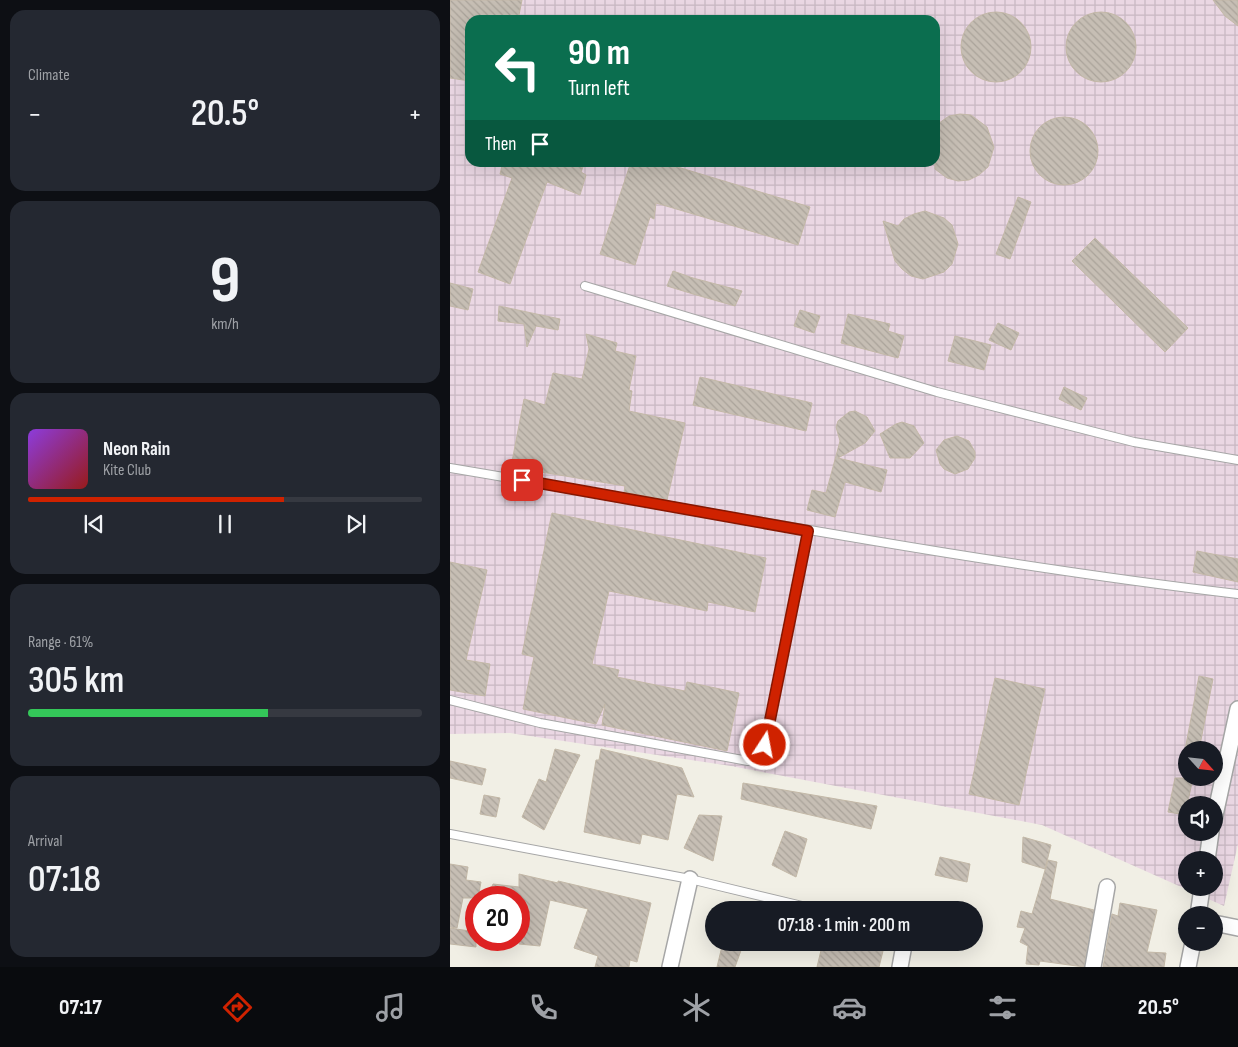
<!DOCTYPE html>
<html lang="en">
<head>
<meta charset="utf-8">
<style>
  :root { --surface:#171b24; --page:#242831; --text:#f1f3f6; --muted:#9ea1a6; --line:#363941; --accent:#cf2200 }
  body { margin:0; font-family:"Sofia Sans Condensed",sans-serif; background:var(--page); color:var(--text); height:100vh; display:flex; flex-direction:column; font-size:19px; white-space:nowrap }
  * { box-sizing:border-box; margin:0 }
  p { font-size:16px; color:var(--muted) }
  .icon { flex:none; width:28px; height:28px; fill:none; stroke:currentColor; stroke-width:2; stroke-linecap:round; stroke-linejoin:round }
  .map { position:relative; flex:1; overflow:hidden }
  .side { display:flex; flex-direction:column; gap:10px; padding:10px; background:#0d0f14; width:450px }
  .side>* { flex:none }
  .hud { position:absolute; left:15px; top:15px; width:475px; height:152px; border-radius:15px; box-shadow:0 5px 20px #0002; background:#0b6e4f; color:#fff; overflow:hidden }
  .needle { width:32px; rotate:117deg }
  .fabs { position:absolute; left:728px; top:741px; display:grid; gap:10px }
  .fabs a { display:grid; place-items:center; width:45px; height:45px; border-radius:50%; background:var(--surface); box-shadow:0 5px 20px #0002; font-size:25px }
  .speed { position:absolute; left:15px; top:886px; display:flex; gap:10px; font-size:25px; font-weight:700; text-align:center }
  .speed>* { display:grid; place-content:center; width:65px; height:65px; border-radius:50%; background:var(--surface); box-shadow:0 5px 20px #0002; line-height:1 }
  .speed .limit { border:8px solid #d22; background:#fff; color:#111 }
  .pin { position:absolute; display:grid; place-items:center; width:42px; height:42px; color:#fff; margin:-21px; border-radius:10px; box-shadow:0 2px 8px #0006 }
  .me { position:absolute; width:55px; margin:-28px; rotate:11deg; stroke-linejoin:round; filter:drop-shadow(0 0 4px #0008) }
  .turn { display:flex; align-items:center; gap:18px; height:105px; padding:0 20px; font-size:22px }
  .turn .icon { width:65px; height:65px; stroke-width:2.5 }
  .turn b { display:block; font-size:35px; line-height:42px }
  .then { display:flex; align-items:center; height:48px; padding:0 20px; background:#0003; gap:10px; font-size:19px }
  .big { font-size:38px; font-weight:600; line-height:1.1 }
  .side .tile { flex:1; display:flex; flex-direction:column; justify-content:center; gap:8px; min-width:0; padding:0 18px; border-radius:15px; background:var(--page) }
  .side .dial { align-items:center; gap:0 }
  .dial b { font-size:65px; line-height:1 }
  .song { display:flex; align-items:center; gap:15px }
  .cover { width:60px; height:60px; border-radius:8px; background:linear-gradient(135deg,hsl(270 70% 55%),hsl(0 70% 35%)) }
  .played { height:5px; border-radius:2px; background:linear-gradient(90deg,var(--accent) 65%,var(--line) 65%) }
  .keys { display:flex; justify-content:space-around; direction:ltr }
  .heat { display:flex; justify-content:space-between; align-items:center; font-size:28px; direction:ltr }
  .charge { height:8px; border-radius:4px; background:linear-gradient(90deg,#34c759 61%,var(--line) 0) }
  .trip { position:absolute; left:255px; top:901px; width:278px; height:50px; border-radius:25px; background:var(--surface); box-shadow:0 5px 20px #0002; font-weight:600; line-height:50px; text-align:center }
  .tab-bar { display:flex; height:80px; justify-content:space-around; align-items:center; background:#090b0e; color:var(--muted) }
  .tab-bar .icon { width:35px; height:35px }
  .tab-bar .current { color:var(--accent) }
  .tab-bar b { font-size:22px; color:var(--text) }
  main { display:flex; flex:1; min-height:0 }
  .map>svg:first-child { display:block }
  .industrial { fill:url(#industrial-grid); fill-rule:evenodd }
  .building { fill:url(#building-back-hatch); stroke:#c3b8a7 }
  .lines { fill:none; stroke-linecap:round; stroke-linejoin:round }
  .lane-casing { stroke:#a6a6a6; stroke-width:10 }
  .street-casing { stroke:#a6a6a6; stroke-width:18 }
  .lane { stroke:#fff; stroke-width:8 }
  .street { stroke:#fff; stroke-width:15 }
  .route-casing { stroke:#871600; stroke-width:12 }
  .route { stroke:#cf2200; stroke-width:9 }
</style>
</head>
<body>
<main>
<section class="side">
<div class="tile"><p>Climate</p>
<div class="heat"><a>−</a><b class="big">20.5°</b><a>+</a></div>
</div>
<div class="tile dial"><b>9</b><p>km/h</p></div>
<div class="tile">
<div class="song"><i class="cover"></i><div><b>Neon Rain</b><p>Kite Club</p></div></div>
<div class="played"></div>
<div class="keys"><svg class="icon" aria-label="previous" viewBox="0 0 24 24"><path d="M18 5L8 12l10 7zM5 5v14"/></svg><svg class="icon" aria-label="pause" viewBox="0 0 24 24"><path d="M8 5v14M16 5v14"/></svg><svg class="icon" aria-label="next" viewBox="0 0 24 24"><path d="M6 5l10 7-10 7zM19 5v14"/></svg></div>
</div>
<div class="tile"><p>Range · 61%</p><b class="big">305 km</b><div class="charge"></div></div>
<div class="tile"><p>Arrival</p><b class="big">07:18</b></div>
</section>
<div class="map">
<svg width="788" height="967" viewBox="0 0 788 967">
  <defs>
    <pattern id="industrial-grid" width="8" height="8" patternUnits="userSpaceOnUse" patternTransform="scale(1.25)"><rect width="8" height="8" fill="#ead7e3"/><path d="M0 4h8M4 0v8" fill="none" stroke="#c8b8c2"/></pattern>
    <pattern id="building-back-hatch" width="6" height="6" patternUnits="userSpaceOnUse" patternTransform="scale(1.25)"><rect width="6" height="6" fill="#c6beb4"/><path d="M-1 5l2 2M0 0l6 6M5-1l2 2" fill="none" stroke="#aaa39a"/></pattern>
  </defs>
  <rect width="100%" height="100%" fill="#f1efe5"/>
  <path class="industrial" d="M0,0H788V844L774,906L592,825L281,766L60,733L0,734ZM20,20H485V162H20ZM736,750H764V778H736ZM736,805H764V832H736ZM736,860H764V888H736Z"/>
  <g class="building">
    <polygon points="0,0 72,0 68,20 20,20 20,81 0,78"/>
    <polygon points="763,0 788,0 788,26 775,16"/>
    <circle cx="651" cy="47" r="35"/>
    <circle cx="546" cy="47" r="35"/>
    <polygon points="510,114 521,115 537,127 544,147 538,167 529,175 519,180 508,181 497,178 485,169 485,126 499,116"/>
    <circle cx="614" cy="151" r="34"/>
    <polygon points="53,162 135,162 131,172 136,175 130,195 97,182 60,284 28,272 62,178 50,174"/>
    <polygon points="181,162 211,162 360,207 348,245 206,203 204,219 200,217 185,265 150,254"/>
    <polygon points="568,197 581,202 560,259 546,254"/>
    <polygon points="475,211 494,218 502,225 508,244 502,264 494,272 473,279 461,276 452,269 445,261 433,221 448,226 454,219 464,214"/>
    <polygon points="645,238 738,328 715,352 622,261"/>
    <polygon points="223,271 243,278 292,291 285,306 243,294 217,286"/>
    <polygon points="0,283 23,289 18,310 0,306"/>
    <polygon points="49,306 110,319 108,330 86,326 77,347 74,324 48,321"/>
    <polygon points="350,310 370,316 364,333 344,326"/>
    <polygon points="398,314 440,324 438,331 454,336 448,358 391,343"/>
    <polygon points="548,323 569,333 561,350 539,340"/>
    <polygon points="136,334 167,343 165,351 186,356 179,390 182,391 179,411 235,423 217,500 174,492 175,486 61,467 74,399 95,405 103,373 132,379 139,349"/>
    <polygon points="505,336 541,345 534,370 498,361"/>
    <polygon points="250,377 362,403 356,431 243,405"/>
    <polygon points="614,387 637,398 631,410 609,399"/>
    <polygon points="405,411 417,417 425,431 415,443 388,458 437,470 431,492 395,482 385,517 357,510 362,490 376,493 390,441 386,427 388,421 399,412"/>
    <polygon points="452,422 464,426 474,443 460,458 440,458 430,434 446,424"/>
    <polygon points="507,436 519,441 525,452 525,458 518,469 505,474 494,469 490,464 486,450 494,440"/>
    <polygon points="102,513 316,558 305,612 258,602 257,611 159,591 142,664 169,670 167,677 235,691 237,682 289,693 277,751 152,725 155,704 146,724 73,709 84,657 72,654"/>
    <polygon points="747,551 788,559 788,582 743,572"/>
    <polygon points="0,562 37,570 16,660 40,664 35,696 0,690"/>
    <polygon points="749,676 763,679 749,750 735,750"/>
    <polygon points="545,678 595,689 569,805 519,794"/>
    <polygon points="105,749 130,755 94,830 72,817 89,779 96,782"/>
    <polygon points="151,749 232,768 244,797 227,794 218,840 192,834 190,844 134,832 146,760 149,760"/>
    <polygon points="0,761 36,769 32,785 0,778"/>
    <polygon points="725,778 743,778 735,815 718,812"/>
    <polygon points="293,783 427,806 421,829 291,799"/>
    <polygon points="34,795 50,798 46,817 30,814"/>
    <polygon points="249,815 272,816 263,861 234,848"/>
    <polygon points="335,831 357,839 346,877 322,865"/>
    <polygon points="573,837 601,845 595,869 572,862"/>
    <polygon points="490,857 520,864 517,882 485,875"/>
    <polygon points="598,860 607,862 600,899 644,910 634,967 590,961 589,965 576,964 578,946 570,942 575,928 567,927 571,911 582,914"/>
    <polygon points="0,864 18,867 16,880 31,882 28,898 13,898 7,928 0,927"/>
    <polygon points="69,874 108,883 108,881 201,903 187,962 180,960 179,967 145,967 148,956 124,948 138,909 100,900 90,946 69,944 69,898 37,898 43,884 69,887"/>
    <polygon points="670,903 707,910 697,952 716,953 714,967 653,967 662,914 668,916"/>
    <polygon points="0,928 26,932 26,947 0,944"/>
    <polygon points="273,942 294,942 285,967 267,967"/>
    <polygon points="373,942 403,942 433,951 429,967 367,967"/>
  </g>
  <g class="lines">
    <defs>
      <g id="lane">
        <polyline points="135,286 487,392 684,442 788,460"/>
        <path d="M0,468C263,512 524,563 788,594"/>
        <polyline points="0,700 90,723 298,761 315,745 358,531"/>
        <polyline points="0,834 240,879 369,910"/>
      </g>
      <g id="street">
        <polyline points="764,820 788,709"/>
        <polyline points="757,860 761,832"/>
        <polyline points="748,915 752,888"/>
        <polyline points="764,923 788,928"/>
        <polyline points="220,967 240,879"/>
        <polyline points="450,967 454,945 453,942"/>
        <polyline points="643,967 657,887"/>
        <polyline points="738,967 743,942"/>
      </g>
    </defs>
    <use href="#lane" class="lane-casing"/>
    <use href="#street" class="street-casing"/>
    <use href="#lane" class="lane"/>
    <use href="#street" class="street"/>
  </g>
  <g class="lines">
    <defs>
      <polyline id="route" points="72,480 358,531 315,745"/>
    </defs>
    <use href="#route" class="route-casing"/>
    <use href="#route" class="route"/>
  </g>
</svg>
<div class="fabs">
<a><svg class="needle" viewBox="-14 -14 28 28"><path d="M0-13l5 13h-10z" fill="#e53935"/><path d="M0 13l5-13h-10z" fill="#9ea1a6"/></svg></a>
<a><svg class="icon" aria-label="sound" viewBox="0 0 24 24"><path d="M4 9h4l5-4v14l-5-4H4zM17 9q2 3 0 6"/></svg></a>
<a>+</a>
<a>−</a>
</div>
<div class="speed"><div class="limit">20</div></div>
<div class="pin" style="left:72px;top:480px;background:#d93025"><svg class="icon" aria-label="arrive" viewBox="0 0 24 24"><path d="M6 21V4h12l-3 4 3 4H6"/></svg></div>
<svg class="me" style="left:315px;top:745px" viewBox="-20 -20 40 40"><circle r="17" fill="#cf2200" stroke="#fff" stroke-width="3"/><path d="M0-11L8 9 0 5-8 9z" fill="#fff"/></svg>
<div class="trip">07:18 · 1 min · 200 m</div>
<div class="hud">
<div class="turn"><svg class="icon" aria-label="left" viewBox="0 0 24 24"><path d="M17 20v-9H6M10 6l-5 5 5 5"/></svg><div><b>90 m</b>Turn left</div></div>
<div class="then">Then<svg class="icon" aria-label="arrive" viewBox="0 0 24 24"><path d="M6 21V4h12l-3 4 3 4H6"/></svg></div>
</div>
</div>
</main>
<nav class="tab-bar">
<b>07:17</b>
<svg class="icon current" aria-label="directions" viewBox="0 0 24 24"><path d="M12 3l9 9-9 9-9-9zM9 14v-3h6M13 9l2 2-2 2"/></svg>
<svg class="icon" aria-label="music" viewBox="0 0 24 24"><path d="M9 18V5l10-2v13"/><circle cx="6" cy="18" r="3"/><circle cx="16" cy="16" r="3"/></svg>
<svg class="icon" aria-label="phone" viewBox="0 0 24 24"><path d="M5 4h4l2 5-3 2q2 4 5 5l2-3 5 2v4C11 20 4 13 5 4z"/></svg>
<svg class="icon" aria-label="climate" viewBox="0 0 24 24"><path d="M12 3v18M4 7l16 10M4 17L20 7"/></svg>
<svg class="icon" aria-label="car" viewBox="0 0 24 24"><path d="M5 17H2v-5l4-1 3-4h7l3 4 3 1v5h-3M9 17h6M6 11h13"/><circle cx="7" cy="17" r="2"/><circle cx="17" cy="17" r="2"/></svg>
<svg class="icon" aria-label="filters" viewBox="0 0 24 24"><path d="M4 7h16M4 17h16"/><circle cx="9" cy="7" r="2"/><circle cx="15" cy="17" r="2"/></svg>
<b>20.5°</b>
</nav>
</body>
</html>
